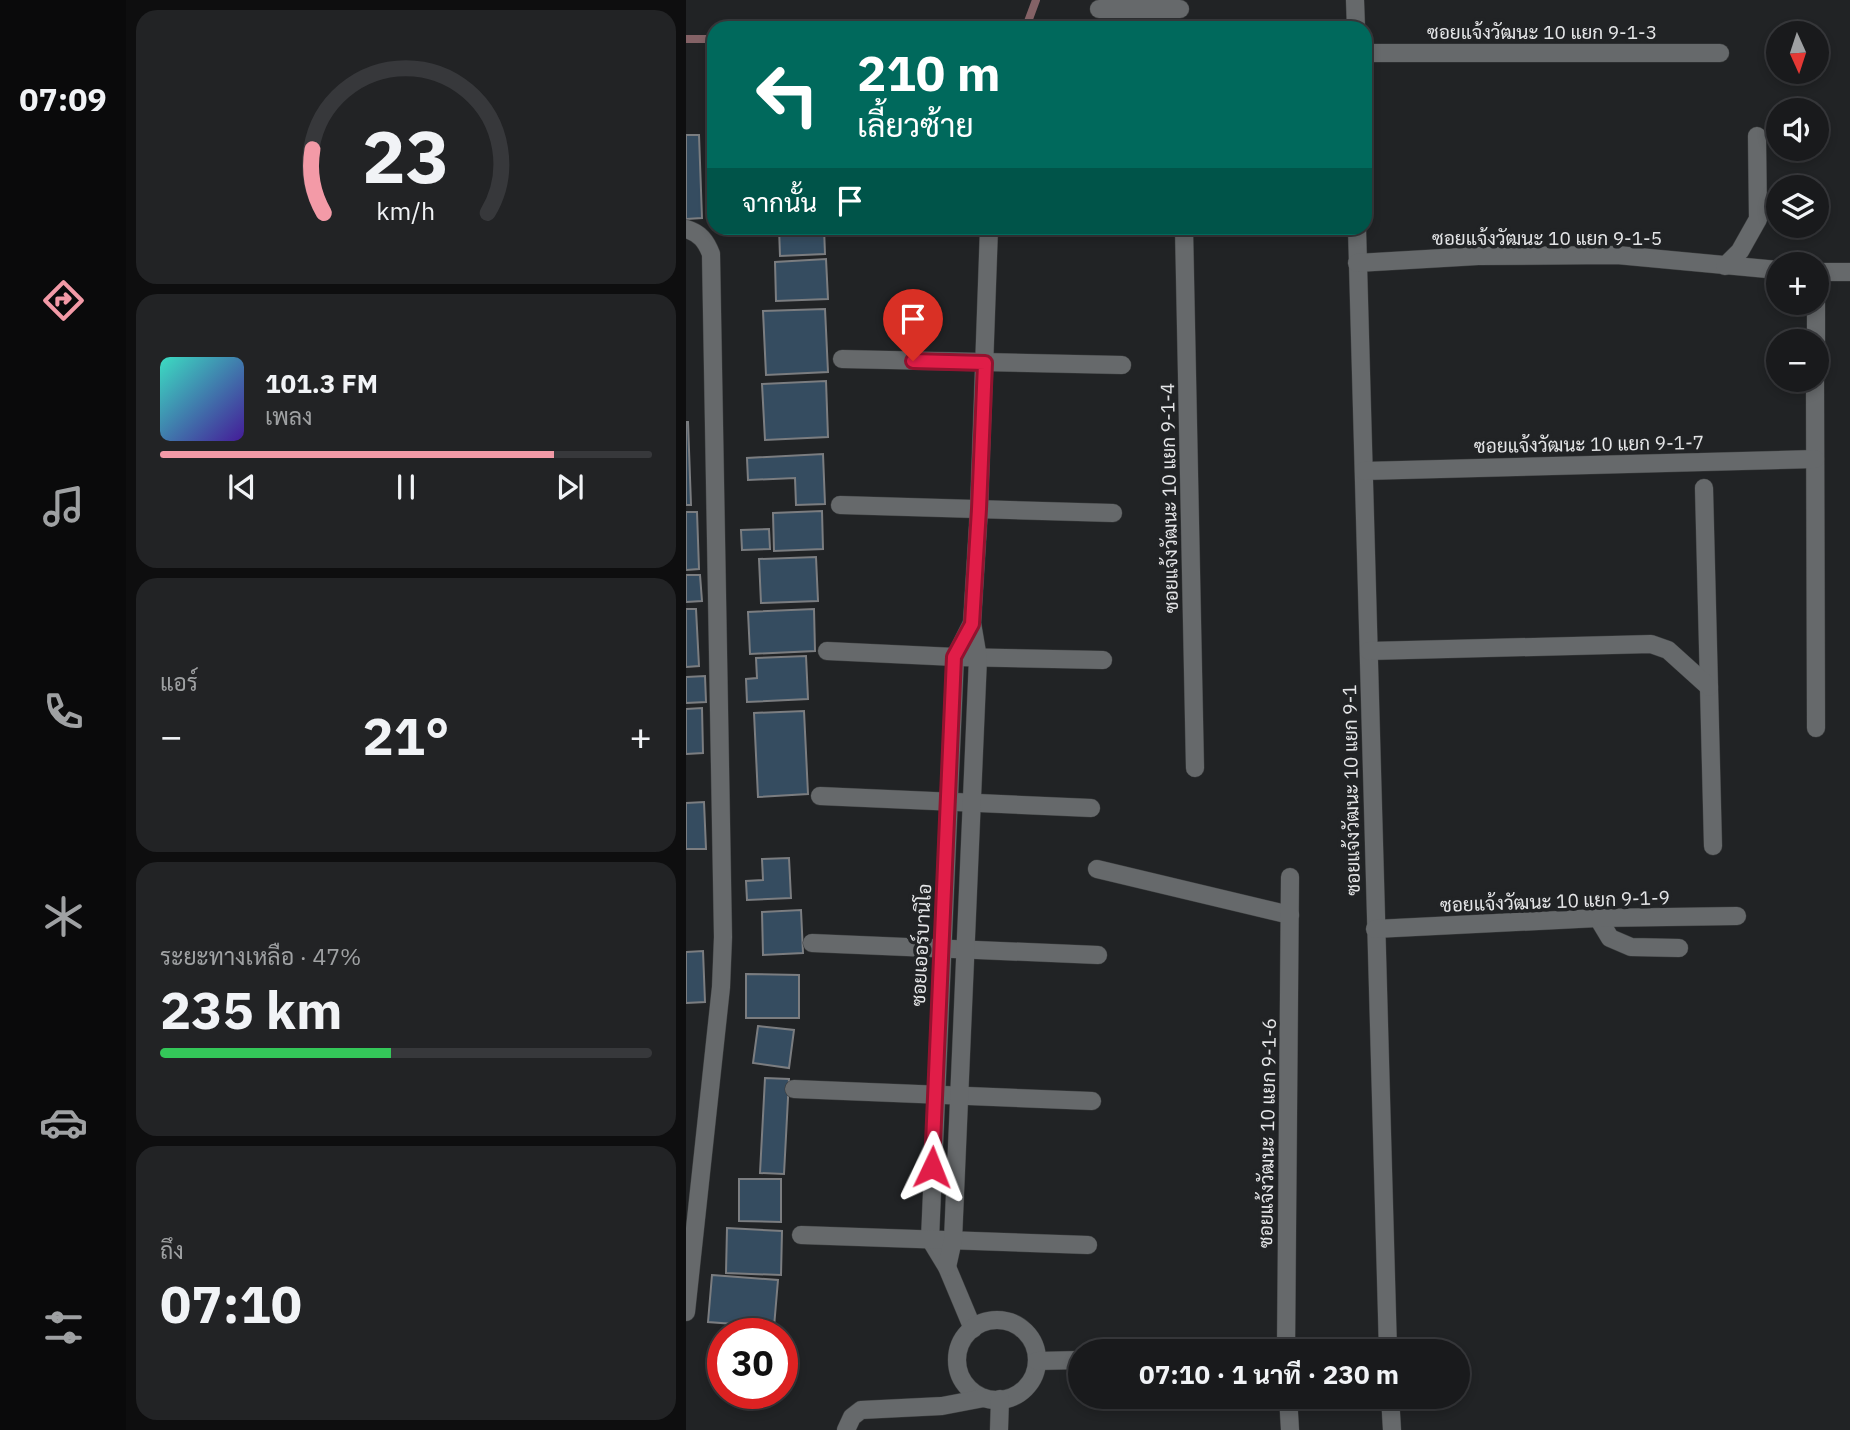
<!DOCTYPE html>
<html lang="th">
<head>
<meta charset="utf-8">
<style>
  :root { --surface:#191a1c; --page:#222325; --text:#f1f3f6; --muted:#9fa1a3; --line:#37383b; --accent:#f39aa7 }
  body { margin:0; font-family:"IBM Plex Sans",Sarabun,sans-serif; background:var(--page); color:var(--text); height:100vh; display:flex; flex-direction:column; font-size:26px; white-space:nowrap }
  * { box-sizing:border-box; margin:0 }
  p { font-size:23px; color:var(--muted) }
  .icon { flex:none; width:38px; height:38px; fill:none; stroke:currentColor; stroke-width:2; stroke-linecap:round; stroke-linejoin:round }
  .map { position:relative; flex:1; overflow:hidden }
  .side { display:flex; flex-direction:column; gap:10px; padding:10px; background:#0e0e0f; width:560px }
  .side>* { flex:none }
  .top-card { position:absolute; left:21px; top:21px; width:665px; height:214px; border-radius:21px; box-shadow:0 4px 10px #0003,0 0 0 2px var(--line); background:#00695c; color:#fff; overflow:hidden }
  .needle { width:46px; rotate:177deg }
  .fabs { position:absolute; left:1080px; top:21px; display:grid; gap:14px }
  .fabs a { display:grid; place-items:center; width:63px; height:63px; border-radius:50%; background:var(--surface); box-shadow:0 4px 10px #0003,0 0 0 2px var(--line); font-size:35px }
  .speed { position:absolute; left:21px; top:1318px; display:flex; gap:14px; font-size:35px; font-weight:700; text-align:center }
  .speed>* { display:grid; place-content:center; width:91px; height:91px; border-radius:50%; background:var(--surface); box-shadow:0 4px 10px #0003,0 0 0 2px var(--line); line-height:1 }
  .speed .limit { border:10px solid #d22; background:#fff; color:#111 }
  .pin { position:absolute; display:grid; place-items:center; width:60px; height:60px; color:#fff; margin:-72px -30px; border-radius:50% 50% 50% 0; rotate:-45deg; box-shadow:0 0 7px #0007 }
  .pin .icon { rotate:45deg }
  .me { position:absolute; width:77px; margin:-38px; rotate:2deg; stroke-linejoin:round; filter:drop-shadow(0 0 5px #0008) }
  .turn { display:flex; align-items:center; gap:24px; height:147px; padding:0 35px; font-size:32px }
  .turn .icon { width:91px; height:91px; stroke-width:2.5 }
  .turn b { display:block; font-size:49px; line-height:60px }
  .then { display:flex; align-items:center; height:66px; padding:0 35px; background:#0003; gap:14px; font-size:26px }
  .big { font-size:52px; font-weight:700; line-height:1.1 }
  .side .widget { flex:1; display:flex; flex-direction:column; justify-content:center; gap:10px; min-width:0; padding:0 24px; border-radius:21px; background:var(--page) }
  .side .dial { align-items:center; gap:0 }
  .dial svg { height:182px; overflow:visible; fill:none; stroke:var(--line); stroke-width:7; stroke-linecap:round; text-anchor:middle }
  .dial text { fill:var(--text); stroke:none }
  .song { display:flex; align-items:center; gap:21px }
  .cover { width:84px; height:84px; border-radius:10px; background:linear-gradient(135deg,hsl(170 70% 55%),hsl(260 70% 35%)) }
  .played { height:7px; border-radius:4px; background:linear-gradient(90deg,var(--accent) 80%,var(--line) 80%) }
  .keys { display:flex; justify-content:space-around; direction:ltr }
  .heat { display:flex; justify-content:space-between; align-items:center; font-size:38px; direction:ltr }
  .charge { height:10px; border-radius:5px; background:linear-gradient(90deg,#34c759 47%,var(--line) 0) }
  .trip { position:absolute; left:382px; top:1339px; width:402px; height:70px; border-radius:35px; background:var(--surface); box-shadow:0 4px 10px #0003,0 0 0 2px var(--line); font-weight:700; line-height:70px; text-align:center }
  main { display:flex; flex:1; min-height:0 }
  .menu { display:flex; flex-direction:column; width:126px; justify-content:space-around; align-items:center; background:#0a0a0b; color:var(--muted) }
  .menu .icon { width:49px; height:49px }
  .menu .active { color:var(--accent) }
  .menu b { font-size:32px; color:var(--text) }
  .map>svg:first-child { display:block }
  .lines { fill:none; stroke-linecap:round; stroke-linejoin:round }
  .stream { stroke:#846266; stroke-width:8 }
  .building { fill:#354c60; stroke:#7b7d80; stroke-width:2 }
  .minor-casing { stroke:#3b3d3e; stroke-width:19 }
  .minor { stroke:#66696b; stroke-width:18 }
  .route-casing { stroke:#92132f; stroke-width:18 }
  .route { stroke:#e11d48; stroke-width:12 }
  .labels { text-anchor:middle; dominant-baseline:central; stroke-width:7; stroke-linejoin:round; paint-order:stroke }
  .street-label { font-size:19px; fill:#e4e5e7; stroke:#212325 }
</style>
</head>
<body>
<main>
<nav class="menu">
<b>07:09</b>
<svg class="icon active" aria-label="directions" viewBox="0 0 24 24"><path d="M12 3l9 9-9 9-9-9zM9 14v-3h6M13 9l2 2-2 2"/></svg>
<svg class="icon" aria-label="music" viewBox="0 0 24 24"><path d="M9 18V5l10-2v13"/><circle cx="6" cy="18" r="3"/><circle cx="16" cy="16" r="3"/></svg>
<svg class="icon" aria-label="phone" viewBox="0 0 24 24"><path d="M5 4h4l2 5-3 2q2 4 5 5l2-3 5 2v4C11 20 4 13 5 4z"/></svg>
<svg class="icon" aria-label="climate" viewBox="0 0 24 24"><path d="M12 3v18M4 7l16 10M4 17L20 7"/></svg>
<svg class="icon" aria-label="car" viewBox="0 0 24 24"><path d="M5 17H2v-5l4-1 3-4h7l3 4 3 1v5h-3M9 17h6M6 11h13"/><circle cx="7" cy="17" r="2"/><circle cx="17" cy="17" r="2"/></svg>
<svg class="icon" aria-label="filters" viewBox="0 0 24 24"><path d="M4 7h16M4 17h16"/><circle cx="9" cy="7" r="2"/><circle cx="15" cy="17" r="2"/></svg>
</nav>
<section class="side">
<div class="widget dial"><svg viewBox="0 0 100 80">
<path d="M14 69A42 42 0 1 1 86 69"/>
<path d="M14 69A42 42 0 0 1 9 41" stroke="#f39aa7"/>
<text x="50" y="56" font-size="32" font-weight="700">23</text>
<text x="50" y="72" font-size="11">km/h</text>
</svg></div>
<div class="widget">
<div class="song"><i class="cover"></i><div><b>101.3 FM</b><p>เพลง</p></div></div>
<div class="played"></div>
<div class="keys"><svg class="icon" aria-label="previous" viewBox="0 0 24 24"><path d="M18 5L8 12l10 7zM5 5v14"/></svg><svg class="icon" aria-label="pause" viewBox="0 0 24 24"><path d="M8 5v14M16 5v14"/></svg><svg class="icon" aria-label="next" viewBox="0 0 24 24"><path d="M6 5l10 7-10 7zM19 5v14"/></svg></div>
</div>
<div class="widget"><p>แอร์</p>
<div class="heat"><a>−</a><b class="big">21°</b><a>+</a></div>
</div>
<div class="widget"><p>ระยะทางเหลือ · 47%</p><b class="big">235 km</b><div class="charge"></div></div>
<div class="widget"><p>ถึง</p><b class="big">07:10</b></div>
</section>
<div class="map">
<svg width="1164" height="1430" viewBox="0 0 1164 1430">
  <rect width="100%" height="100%" fill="#212325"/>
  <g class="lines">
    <g class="stream">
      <polyline points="319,28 340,27 350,0"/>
      <polyline points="0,39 28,39"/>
    </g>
  </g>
  <g class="building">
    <polygon points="0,135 13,135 16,218 0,219"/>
    <polygon points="93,228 138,228 139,254 94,256"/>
    <polygon points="140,259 142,299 90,301 89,262"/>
    <polygon points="139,309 142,372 80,375 77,311"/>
    <polygon points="140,381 142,437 79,440 76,384"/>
    <polygon points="0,422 2,422 5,505 0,505"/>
    <polygon points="137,454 139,504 110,505 109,478 62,480 61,458"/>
    <polygon points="136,511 137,549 88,551 87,513"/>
    <polygon points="0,512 11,512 13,569 0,570"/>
    <polygon points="83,529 84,549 56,550 55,530"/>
    <polygon points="130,557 132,601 75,603 73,559"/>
    <polygon points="0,575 14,575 16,601 0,602"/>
    <polygon points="0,609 10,609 13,666 0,667"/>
    <polygon points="128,609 129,651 64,654 62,612"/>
    <polygon points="120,656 122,699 61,702 60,679 71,678 70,658"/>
    <polygon points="19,676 20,702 0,703 0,677"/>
    <polygon points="16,708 17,753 0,754 0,709"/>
    <polygon points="118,711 122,794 72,797 68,713"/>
    <polygon points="18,802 20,849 0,849 0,803"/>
    <polygon points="103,858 105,898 61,900 60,881 77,880 76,859"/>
    <polygon points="115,910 117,953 77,955 76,912"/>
    <polygon points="17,951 19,1002 0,1003 0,952"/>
    <polygon points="60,974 113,975 113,1018 60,1018"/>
    <polygon points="72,1026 108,1030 103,1068 67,1063"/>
    <polygon points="79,1078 103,1079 98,1174 74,1173"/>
    <polygon points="53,1179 95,1179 95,1222 53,1221"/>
    <polygon points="41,1228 96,1231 95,1275 40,1273"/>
    <polygon points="26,1275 92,1280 88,1327 22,1322"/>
  </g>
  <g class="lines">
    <defs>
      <g id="minor">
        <polyline points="669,0 670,28"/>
        <polyline points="413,9 494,9"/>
        <polyline points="679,53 1034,53"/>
        <polyline points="498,228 509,768"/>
        <polyline points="671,228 702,1351"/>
        <path d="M0,229C14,233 20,241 25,254L37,937L35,987L0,1312"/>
        <polyline points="671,263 792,256 931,255 1092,270"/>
        <polyline points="1039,266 1054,251 1072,219 1071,136"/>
        <polyline points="1130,272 1164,272"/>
        <polyline points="1130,341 1130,303"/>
        <polyline points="156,359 436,365"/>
        <polyline points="1129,380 1130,728"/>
        <polyline points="678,471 1129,459"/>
        <polyline points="1018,488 1027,846"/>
        <polyline points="154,505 427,513"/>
        <polyline points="286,623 269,657 244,1239 261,1267 287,1329"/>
        <polyline points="141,651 269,657 417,660"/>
        <polyline points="683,651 965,644 982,650 1023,687"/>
        <polyline points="134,796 405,808"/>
        <polyline points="411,869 604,915"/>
        <polyline points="912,918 924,938 945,947 993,948"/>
        <polyline points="689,929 912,918 1051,916"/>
        <polyline points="126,943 412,955"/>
        <polyline points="108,1089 406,1101"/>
        <polyline points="115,1235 402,1245"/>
        <polyline points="261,1267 267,1240 292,658 286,623 293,509 303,228"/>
        <circle cx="311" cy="1360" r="40"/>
        <polyline points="600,1351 604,877"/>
        <polyline points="351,1361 394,1360"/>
        <polyline points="602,1396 604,1430"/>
        <polyline points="704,1396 706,1430"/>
        <polyline points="160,1430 166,1417 175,1410 256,1406 298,1398"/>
        <polyline points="313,1430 314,1399"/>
      </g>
    </defs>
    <use href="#minor" class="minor-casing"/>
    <use href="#minor" class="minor"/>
  </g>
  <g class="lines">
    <defs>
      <polyline id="route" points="227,361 299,363 293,509 286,624 268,657 246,1167"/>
    </defs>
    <use href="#route" class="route-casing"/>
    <use href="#route" class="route"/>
  </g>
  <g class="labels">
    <g class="street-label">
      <text x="856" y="32">ซอยแจ้งวัฒนะ 10 แยก 9-1-3</text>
      <text x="861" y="238">ซอยแจ้งวัฒนะ 10 แยก 9-1-5</text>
      <text transform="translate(903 444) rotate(-1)">ซอยแจ้งวัฒนะ 10 แยก 9-1-7</text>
      <text transform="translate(483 498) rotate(-91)">ซอยแจ้งวัฒนะ 10 แยก 9-1-4</text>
      <text transform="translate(665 790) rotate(-91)">ซอยแจ้งวัฒนะ 10 แยก 9-1</text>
      <text transform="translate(869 901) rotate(-2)">ซอยแจ้งวัฒนะ 10 แยก 9-1-9</text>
      <text transform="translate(235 945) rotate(-87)">ซอยเออร์บานิโอ</text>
      <text transform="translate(581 1133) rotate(-89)">ซอยแจ้งวัฒนะ 10 แยก 9-1-6</text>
    </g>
  </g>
</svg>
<div class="fabs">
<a><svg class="needle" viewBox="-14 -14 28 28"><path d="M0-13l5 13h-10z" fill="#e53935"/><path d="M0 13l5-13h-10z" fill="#9fa1a3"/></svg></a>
<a><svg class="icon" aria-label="sound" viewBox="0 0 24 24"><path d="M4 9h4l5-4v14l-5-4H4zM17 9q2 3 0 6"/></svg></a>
<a><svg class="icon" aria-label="layers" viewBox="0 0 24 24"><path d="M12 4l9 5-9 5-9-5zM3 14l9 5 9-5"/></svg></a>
<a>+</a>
<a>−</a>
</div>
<div class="speed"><div class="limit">30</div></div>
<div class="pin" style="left:227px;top:361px;background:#d93025"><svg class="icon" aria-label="arrive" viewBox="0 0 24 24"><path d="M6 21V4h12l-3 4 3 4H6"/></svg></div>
<svg class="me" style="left:246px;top:1167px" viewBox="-20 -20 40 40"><path d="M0-17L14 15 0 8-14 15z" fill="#e11d48" stroke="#fff" stroke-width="4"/></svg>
<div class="trip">07:10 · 1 นาที · 230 m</div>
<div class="top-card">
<div class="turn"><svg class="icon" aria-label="left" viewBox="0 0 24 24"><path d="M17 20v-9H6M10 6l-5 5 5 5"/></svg><div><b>210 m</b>เลี้ยวซ้าย</div></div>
<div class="then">จากนั้น<svg class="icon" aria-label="arrive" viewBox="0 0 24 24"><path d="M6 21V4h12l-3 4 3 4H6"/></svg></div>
</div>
</div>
</main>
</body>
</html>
